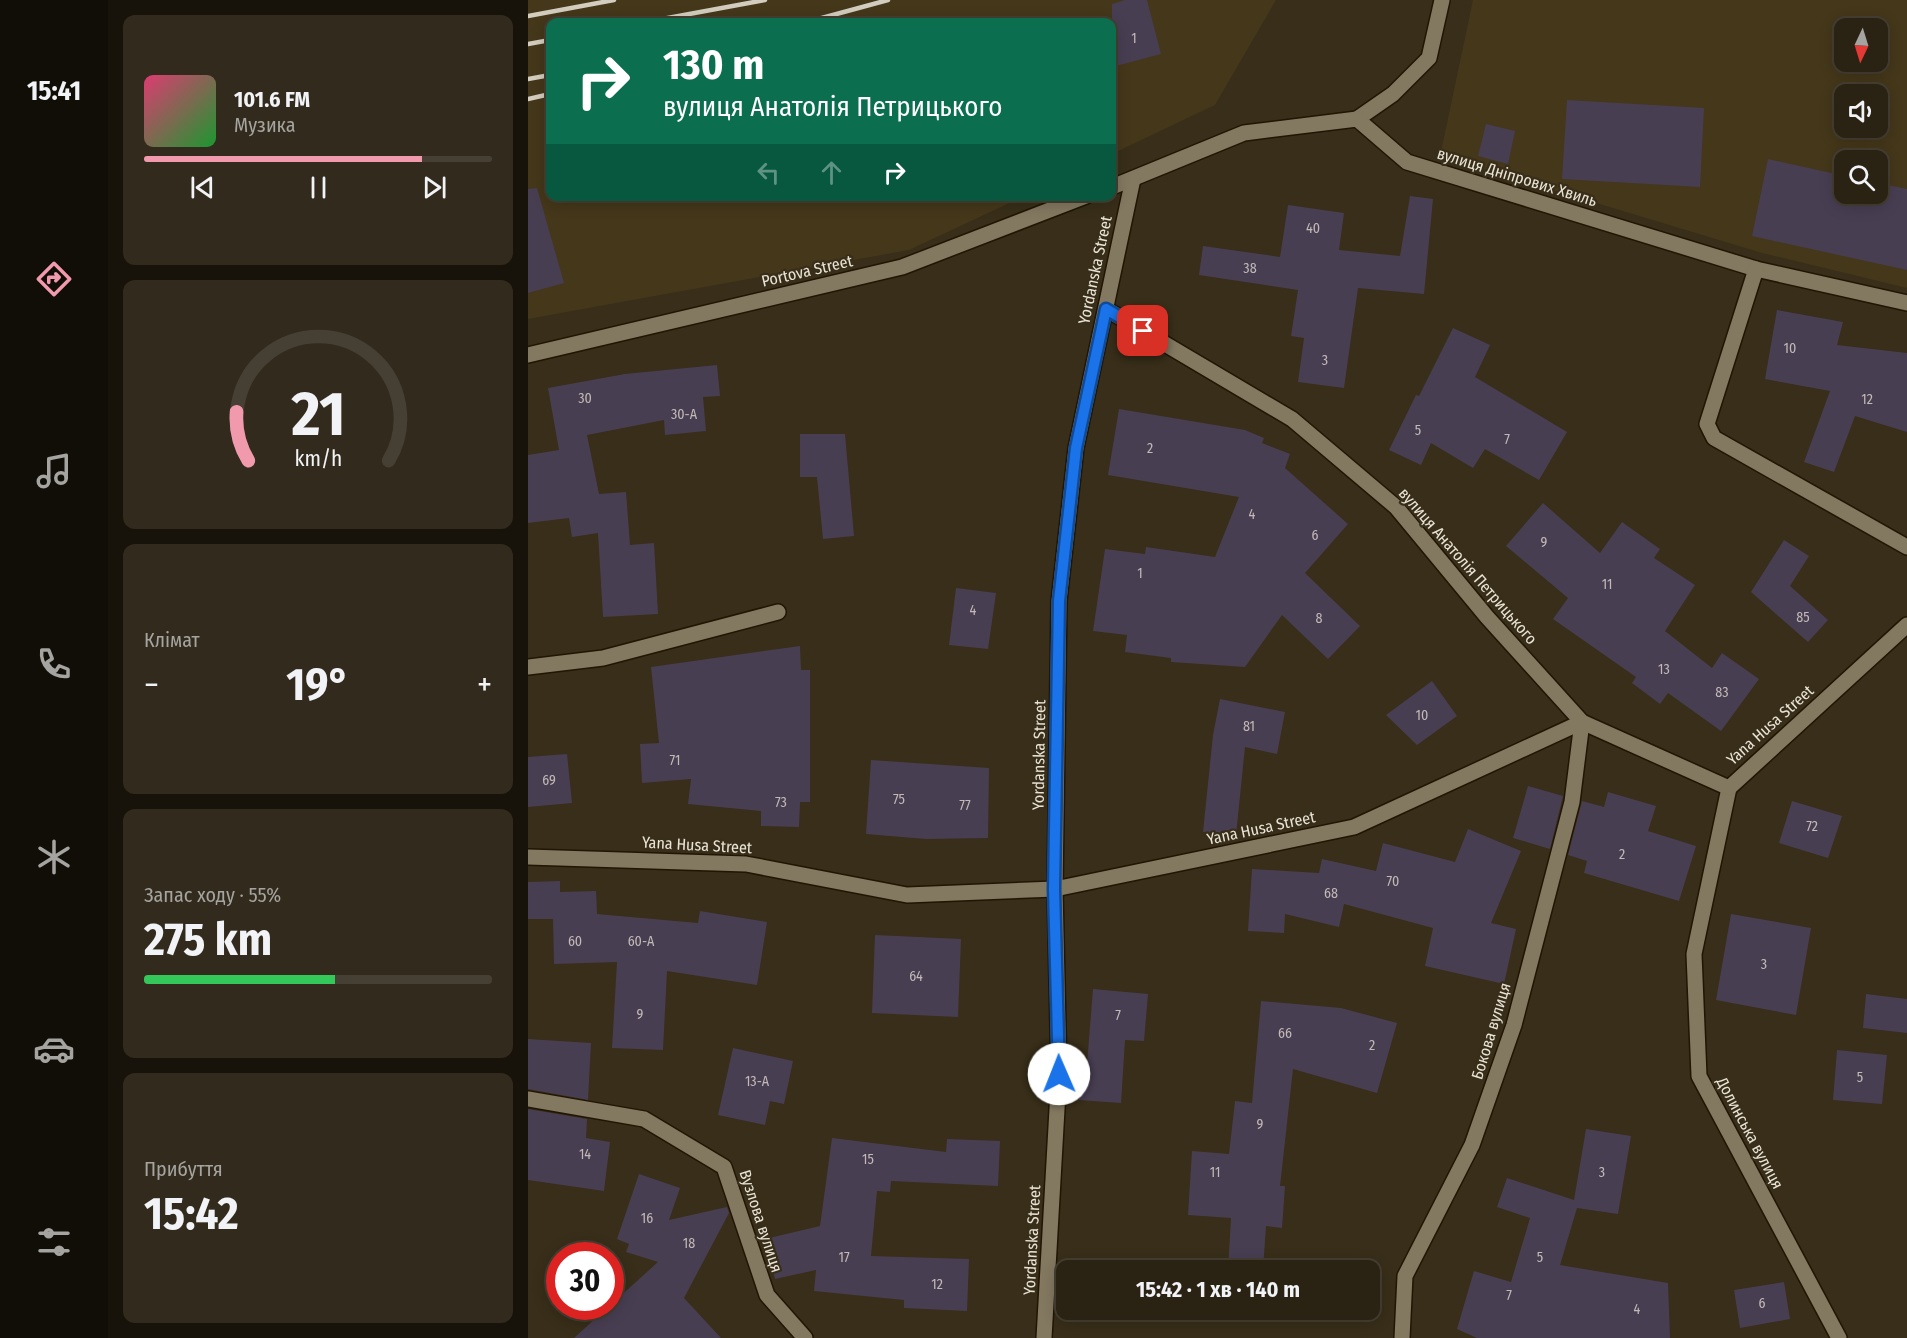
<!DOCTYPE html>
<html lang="uk">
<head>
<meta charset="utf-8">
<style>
  :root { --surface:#2a2213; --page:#322a1c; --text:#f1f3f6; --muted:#a5a4a0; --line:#463f33; --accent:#f29aad }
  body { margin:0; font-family:"Fira Sans Condensed",sans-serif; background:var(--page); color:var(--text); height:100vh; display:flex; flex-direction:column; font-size:22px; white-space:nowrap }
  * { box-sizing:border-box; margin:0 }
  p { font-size:20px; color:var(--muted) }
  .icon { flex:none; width:33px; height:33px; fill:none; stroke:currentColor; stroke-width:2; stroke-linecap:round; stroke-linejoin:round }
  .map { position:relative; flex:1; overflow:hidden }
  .side { display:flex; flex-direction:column; gap:15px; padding:15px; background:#17130a; width:420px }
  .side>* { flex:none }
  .guide { position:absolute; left:18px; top:18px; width:570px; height:183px; border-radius:12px; box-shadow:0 3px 15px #0003,0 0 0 2px var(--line); background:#0b6e4f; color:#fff; overflow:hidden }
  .needle { width:39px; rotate:184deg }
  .tools { position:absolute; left:1306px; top:18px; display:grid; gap:12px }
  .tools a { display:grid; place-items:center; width:54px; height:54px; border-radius:12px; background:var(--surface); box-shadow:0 3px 15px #0003,0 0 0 2px var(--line); font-size:30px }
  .speed { position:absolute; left:18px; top:1242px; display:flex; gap:12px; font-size:30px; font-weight:700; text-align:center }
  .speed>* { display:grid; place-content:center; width:78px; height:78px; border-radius:50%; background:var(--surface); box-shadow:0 3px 15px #0003,0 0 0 2px var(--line); line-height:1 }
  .speed .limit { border:9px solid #d22; background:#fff; color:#111 }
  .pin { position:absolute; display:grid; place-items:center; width:51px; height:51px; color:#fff; margin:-26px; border-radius:12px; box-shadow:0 3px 9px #0006 }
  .me { position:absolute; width:66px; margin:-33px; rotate:359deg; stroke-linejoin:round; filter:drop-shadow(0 0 4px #0008) }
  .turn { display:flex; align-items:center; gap:21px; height:126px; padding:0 18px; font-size:27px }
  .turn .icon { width:78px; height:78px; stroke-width:2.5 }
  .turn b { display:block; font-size:42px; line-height:51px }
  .lanes { display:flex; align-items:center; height:57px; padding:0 18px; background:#0003; justify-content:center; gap:30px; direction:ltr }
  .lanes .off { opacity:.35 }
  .big { font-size:45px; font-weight:700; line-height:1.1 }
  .side .tile { flex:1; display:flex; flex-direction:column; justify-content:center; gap:9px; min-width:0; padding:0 21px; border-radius:12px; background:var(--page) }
  .side .dial { align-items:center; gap:0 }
  .dial svg { height:156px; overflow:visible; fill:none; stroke:var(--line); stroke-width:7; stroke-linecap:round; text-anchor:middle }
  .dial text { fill:var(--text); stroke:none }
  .song { display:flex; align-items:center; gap:18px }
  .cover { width:72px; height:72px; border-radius:9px; background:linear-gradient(135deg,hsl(340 70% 55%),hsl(130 70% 35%)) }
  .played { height:6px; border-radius:3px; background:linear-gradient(90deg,var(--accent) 80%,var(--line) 80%) }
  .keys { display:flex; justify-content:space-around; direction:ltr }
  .heat { display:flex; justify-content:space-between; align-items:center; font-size:33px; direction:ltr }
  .charge { height:9px; border-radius:4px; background:linear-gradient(90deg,#34c759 55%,var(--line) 0) }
  .trip { position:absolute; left:528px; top:1260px; width:324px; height:60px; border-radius:12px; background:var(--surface); box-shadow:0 3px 15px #0003,0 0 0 2px var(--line); font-weight:700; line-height:60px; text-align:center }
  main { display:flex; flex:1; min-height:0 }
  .tab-bar { display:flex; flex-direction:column; width:108px; justify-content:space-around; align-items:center; background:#110e08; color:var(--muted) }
  .tab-bar .icon { width:42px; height:42px }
  .tab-bar .on { color:var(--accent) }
  .tab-bar b { font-size:27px; color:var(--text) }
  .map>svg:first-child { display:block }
  .built { fill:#44371a; fill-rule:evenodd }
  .building { fill:#483e52 }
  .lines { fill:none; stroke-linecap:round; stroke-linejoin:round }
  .lane-casing { stroke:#201603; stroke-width:18 }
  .street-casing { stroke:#201603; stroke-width:18 }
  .lane { stroke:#837860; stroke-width:15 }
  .street { stroke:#837860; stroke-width:15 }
  .rail { stroke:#d3cdbf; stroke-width:4.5 }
  .route-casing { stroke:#114b97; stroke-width:15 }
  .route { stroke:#1a73e8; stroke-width:10 }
  .labels { text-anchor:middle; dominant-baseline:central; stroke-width:4.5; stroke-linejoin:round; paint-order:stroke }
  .number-label { font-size:14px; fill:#c2bab6 }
  .street-label { font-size:16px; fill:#eae4d7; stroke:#382e19 }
</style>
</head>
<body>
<main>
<nav class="tab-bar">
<b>15:41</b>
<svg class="icon on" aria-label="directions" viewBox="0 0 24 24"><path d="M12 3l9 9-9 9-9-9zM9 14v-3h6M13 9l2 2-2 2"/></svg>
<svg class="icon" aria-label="music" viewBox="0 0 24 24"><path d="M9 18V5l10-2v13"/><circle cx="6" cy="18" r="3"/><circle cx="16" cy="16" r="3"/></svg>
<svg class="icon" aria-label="phone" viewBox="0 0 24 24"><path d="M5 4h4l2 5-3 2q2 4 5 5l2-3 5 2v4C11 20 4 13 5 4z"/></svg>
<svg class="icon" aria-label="climate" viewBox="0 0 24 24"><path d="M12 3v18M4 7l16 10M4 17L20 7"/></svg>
<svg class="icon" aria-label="car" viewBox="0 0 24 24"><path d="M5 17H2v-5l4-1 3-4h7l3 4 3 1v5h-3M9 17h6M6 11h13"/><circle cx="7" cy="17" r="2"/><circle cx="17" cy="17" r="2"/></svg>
<svg class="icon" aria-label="filters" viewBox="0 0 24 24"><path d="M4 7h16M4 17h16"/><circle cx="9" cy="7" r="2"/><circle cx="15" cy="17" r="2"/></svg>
</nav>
<section class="side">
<div class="tile">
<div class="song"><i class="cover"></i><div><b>101.6 FM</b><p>Музика</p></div></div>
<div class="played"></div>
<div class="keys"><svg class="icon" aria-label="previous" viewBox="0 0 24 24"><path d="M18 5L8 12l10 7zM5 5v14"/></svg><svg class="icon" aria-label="pause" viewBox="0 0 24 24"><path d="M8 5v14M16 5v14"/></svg><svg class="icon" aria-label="next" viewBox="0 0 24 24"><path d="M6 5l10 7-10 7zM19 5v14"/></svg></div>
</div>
<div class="tile dial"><svg viewBox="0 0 100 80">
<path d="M14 69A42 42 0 1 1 86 69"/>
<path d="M14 69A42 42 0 0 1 8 44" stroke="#f29aad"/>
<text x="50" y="56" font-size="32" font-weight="700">21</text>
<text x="50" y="72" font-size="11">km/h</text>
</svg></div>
<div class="tile"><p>Клімат</p>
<div class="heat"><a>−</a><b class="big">19°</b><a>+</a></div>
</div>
<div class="tile"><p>Запас ходу · 55%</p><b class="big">275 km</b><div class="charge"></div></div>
<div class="tile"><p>Прибуття</p><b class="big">15:42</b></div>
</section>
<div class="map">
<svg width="1379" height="1338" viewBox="0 0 1379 1338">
  <rect width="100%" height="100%" fill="#382e19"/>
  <g class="built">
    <polygon points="0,0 748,0 687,105 584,154 584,22 22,22 22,196 494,197 381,250 0,319"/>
    <path d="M945,0H1379V288L1234,253L912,156ZM1317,28H1350V62H1317ZM1317,94H1350V128H1317ZM1317,160H1350V194H1317Z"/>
  </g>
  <g class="building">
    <polygon points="597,0 619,0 633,54 584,67 584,4"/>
    <polygon points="1039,100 1176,108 1172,187 1034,179"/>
    <polygon points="958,124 987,131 980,164 950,156"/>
    <polygon points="1240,159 1317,176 1317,194 1350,194 1350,183 1379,189 1379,270 1224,236"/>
    <polygon points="9,188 36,283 0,293 0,189"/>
    <polygon points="882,196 905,199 896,294 830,288 816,388 770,382 776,338 763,336 770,290 671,275 675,246 752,257 760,205 816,213 811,250 872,256"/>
    <polygon points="1249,310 1315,322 1309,345 1379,353 1379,432 1327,416 1306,472 1276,462 1302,391 1237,379"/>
    <polygon points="925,328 962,345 947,377 1039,432 1011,480 957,449 945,468 903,443 893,465 861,450 888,395 891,396"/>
    <polygon points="189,365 192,396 175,397 178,431 137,435 136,420 59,435 71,494 98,492 102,545 126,543 130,614 75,617 70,533 44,537 41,518 0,523 0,455 31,450 20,388 97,374"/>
    <polygon points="591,409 717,430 736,438 734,443 762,454 757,468 820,524 777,573 832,626 800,659 754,615 717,667 643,662 643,658 597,652 599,635 565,631 577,549 617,554 618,547 687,557 711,497 580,475"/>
    <polygon points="272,434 317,434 326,536 295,539 289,477 272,477"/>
    <polygon points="1015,503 1072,553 1094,522 1132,549 1126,558 1167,585 1137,631 1184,668 1194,653 1231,679 1193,731 1140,693 1132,704 1104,683 1108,677 1025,619 1040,598 978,546"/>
    <polygon points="1256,540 1281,556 1262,586 1300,620 1280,642 1223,592"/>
    <polygon points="428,588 468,593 460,649 421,645"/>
    <polygon points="272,646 273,670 282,670 282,802 272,802 271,827 233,826 233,811 160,804 163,779 114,783 112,744 131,743 123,667"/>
    <polygon points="904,681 929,716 889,745 858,715"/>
    <polygon points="692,699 757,712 749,754 717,747 708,835 675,832 685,735"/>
    <polygon points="39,754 44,803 0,807 0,757"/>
    <polygon points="343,760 461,768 460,838 398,839 338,834"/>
    <polygon points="1000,786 1035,796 1022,849 985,838"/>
    <polygon points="1080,792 1128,806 1120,831 1168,846 1151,901 1056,873 1059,861 1040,855 1054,801 1076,807"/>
    <polygon points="1264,801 1314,816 1300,858 1251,843"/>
    <polygon points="940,829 993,851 963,923 988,929 976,984 897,966 905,928 816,904 811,927 757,914 756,933 720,931 724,869 791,873 794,859 848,871 855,843 927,862"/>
    <polygon points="32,881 32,892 68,891 69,914 170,923 172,911 239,922 229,985 139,971 135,1050 84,1048 89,962 26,964 25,919 0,919 0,882"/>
    <polygon points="1203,914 1283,928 1268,1015 1188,1000"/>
    <polygon points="347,935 433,939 430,1017 344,1013"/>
    <polygon points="565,989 620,994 616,1041 597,1040 593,1103 551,1100 554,1064 559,1064"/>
    <polygon points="1338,994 1379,999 1379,1033 1335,1028"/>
    <polygon points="733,1001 813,1008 869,1023 849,1093 765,1069 752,1186 757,1186 754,1228 738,1226 735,1270 700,1270 703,1218 660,1215 664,1151 701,1154 707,1101 724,1103"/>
    <polygon points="0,1039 63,1043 60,1100 0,1089"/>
    <polygon points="205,1048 265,1061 256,1104 242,1101 237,1125 190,1115"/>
    <polygon points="1309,1050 1359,1055 1354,1104 1305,1100"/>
    <polygon points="0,1109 59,1119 58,1138 82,1142 76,1191 0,1180"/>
    <polygon points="1058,1129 1103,1136 1090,1214 1049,1208 1032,1265 1140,1283 1142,1338 949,1338 929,1329 946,1271 983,1282 1002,1218 969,1207 979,1178 1046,1200"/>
    <polygon points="304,1138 418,1152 419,1139 472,1141 470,1186 363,1181 362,1192 349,1191 343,1256 441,1259 439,1311 376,1308 376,1300 286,1291 288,1270 247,1279 237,1239 292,1226"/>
    <polygon points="111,1174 152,1188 141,1220 199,1207 201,1213 156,1298 193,1338 46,1338 130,1262 98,1252 101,1244 89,1239"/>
    <polygon points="1256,1282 1262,1319 1212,1328 1206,1290"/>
  </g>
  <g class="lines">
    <defs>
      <polyline id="lane" points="0,667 75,658 250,612"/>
      <g id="street">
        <polyline points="829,119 865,94 901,58 914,0"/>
        <polyline points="584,187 716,133 829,119 879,162 1228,269 1379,303"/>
        <polyline points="1228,269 1179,424 1186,438 1379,547"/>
        <polyline points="578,309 764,419 868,507 959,617 1054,722 1044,802 986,1025 944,1145 877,1276 874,1338"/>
        <polyline points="0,355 374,267 558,196"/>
        <polyline points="1201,788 1166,954 1171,1076 1311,1338"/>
        <polyline points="0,857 218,864 379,895 527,889 826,827 1054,722 1201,788 1379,625"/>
        <polyline points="0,1099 116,1119 196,1167 239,1295 277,1338"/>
        <polyline points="516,1338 531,1074 527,889 531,601 548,448 605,179"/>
      </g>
    </defs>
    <use href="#lane" class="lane-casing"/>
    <use href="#street" class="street-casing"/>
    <use href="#lane" class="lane"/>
    <use href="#street" class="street"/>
    <g class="rail">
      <polyline points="0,16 86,0"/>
      <polyline points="118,22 237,0"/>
      <polyline points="279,22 360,0"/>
      <polyline points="0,44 22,40"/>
      <polyline points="0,79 22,75"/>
      <polyline points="0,99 22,94"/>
    </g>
  </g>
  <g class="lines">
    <defs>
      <polyline id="route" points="531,1074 526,889 531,601 548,448 578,309 615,331"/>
    </defs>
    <use href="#route" class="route-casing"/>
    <use href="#route" class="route"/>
  </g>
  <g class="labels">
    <g class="number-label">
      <text x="606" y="38">1</text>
      <text x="785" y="228">40</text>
      <text x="722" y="268">38</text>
      <text x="1262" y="348">10</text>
      <text x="797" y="360">3</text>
      <text x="57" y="398">30</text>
      <text x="1339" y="399">12</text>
      <text x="156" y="414">30-А</text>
      <text x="890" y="430">5</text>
      <text x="979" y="439">7</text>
      <text x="622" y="448">2</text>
      <text x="724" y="514">4</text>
      <text x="787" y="535">6</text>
      <text x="1016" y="542">9</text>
      <text x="612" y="573">1</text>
      <text x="1079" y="584">11</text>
      <text x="445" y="610">4</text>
      <text x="1275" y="617">85</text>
      <text x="791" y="618">8</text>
      <text x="1136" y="669">13</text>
      <text x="1194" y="692">83</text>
      <text x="894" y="715">10</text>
      <text x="721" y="726">81</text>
      <text x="147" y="760">71</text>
      <text x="21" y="780">69</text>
      <text x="371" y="799">75</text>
      <text x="253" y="802">73</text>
      <text x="437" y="805">77</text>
      <text x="1284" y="826">72</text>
      <text x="1094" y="854">2</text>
      <text x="865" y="881">70</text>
      <text x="803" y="893">68</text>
      <text x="47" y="941">60</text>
      <text x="113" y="941">60-А</text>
      <text x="1236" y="964">3</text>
      <text x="388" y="976">64</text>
      <text x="112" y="1014">9</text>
      <text x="590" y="1015">7</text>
      <text x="757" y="1033">66</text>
      <text x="844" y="1045">2</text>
      <text x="1332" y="1077">5</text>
      <text x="229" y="1081">13-А</text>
      <text x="732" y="1124">9</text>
      <text x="57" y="1154">14</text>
      <text x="340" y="1159">15</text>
      <text x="687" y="1172">11</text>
      <text x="1074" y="1172">3</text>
      <text x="119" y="1218">16</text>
      <text x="161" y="1243">18</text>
      <text x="316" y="1257">17</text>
      <text x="1012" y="1257">5</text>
      <text x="409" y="1284">12</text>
      <text x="981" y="1295">7</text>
      <text x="1234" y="1303">6</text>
      <text x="1109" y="1309">4</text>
    </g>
    <g class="street-label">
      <text transform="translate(989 177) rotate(17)">вулиця Дніпрових Хвиль</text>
      <text transform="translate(567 270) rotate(-78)">Yordanska Street</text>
      <text transform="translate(279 271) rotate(-13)">Portova Street</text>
      <text transform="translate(940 566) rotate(49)">вулиця Анатолія Петрицького</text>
      <text transform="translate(1242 725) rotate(-42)">Yana Husa Street</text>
      <text transform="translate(511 755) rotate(-89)">Yordanska Street</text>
      <text transform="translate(733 828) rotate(-12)">Yana Husa Street</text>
      <text transform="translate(169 845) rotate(3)">Yana Husa Street</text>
      <text transform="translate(963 1031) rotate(-73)">Бокова вулиця</text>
      <text transform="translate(1222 1133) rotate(62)">Долинська вулиця</text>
      <text transform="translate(233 1221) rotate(72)">Вузлова вулиця</text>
      <text transform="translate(504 1240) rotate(-87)">Yordanska Street</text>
    </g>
  </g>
</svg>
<div class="tools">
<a><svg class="needle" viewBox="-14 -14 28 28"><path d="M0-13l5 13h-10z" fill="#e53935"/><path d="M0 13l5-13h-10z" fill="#a5a4a0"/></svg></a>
<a><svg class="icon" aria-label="sound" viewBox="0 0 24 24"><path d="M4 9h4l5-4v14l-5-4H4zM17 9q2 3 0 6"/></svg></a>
<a><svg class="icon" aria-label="search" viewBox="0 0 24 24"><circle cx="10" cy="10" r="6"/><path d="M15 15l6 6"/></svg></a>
</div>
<div class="speed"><div class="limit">30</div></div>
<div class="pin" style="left:615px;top:331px;background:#d93025"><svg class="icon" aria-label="arrive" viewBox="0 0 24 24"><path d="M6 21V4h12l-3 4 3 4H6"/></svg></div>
<svg class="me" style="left:531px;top:1074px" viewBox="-20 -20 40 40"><circle r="19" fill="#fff"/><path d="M0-13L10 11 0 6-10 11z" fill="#1a73e8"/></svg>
<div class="trip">15:42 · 1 хв · 140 m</div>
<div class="guide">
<div class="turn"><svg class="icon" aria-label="right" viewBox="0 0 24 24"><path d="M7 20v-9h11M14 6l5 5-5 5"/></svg><div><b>130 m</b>вулиця Анатолія Петрицького</div></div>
<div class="lanes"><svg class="icon off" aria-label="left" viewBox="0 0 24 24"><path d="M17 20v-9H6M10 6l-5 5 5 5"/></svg><svg class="icon off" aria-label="ahead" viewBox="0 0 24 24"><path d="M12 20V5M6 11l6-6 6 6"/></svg><svg class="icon" aria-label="right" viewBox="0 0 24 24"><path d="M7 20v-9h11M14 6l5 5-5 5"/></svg></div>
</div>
</div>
</main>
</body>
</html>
